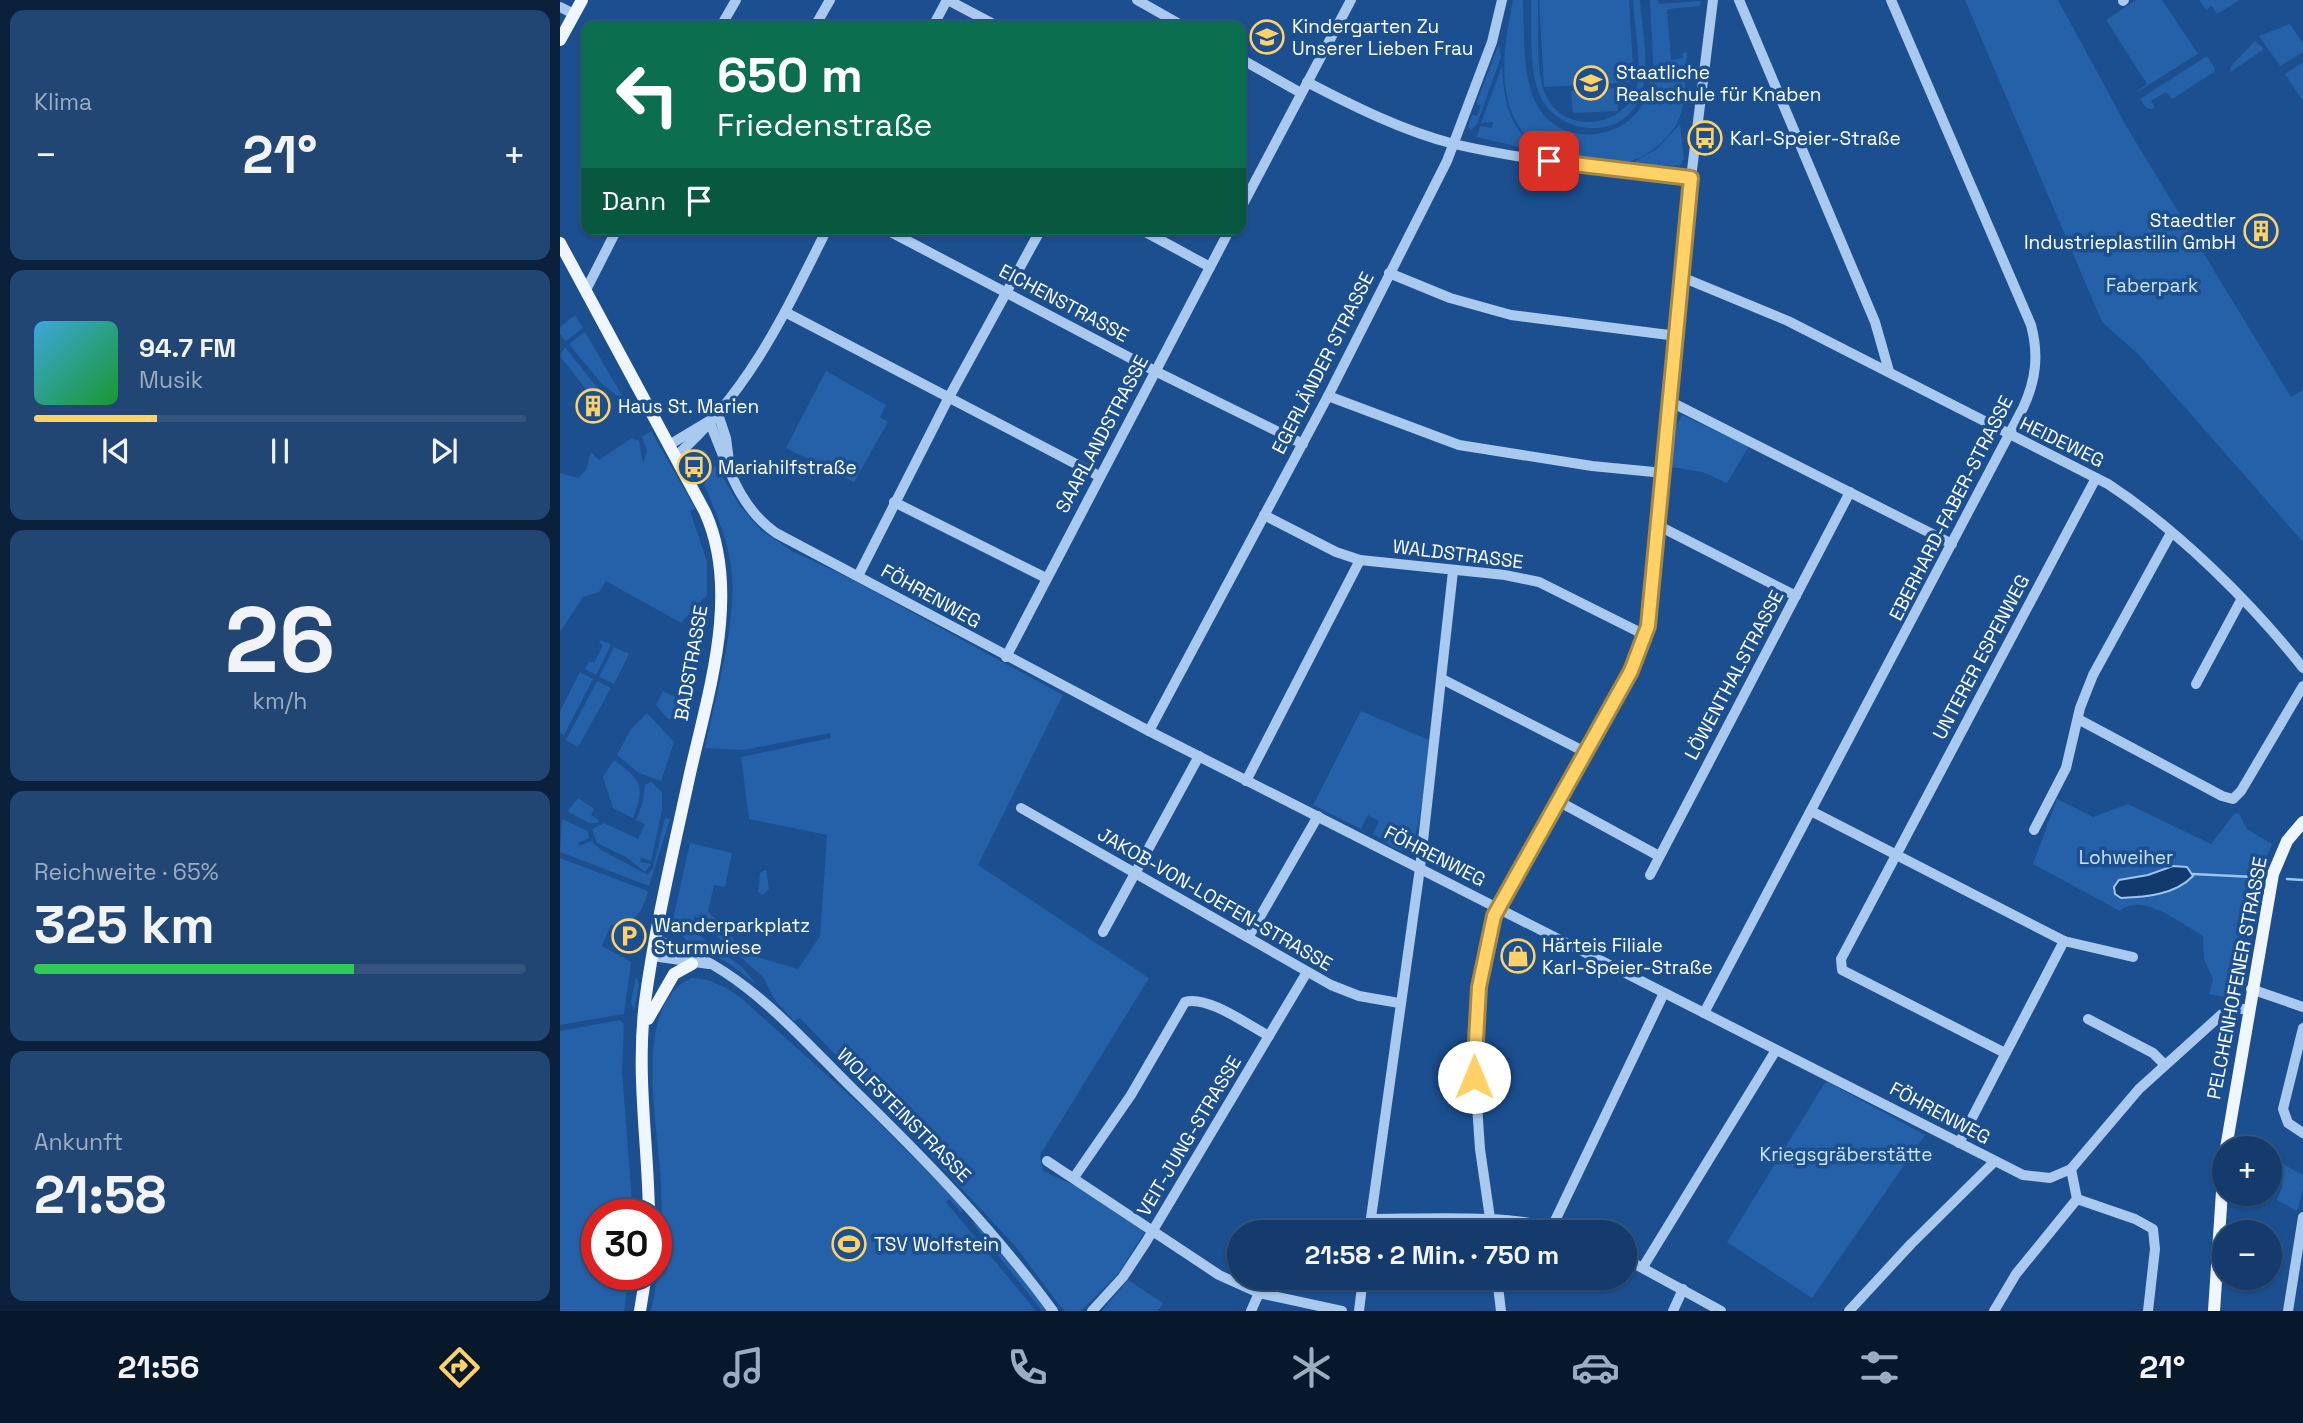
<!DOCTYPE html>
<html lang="de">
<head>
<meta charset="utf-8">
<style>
  :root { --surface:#143b6b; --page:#214673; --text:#f1f3f6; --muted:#9dadc1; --line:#33557e; --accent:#ffd166 }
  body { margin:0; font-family:"Space Grotesk",sans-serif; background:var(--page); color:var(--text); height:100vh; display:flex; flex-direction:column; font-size:26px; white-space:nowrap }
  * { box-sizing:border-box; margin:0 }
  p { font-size:23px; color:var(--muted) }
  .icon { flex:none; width:38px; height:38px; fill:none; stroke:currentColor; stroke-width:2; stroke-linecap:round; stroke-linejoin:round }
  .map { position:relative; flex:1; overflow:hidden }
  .panel { display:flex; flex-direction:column; gap:10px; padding:10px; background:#0b203b; width:560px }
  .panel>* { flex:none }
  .guide { position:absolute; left:21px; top:21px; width:665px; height:214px; border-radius:14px; box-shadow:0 2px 5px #0004,0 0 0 2px var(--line); background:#0b6e4f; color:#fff; overflow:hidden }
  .buttons { position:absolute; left:1652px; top:1136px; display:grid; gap:14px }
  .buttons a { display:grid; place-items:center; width:70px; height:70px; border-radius:50%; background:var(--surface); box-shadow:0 2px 5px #0004,0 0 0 2px var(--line); font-size:35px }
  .speed { position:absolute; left:21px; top:1199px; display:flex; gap:14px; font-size:35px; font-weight:700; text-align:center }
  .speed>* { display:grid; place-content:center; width:91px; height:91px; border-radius:50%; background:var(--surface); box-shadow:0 2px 5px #0004,0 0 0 2px var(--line); line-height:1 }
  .speed .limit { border:10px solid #d22; background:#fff; color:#111 }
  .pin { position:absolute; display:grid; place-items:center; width:60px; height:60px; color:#fff; margin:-30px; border-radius:14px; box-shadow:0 4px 10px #0006 }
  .me { position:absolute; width:77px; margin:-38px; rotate:0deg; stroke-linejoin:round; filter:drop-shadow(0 0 5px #0008) }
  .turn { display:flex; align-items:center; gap:24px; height:147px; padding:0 21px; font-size:32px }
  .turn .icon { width:91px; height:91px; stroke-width:2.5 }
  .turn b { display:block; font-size:49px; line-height:60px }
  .then { display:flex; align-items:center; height:66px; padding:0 21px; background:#0003; gap:14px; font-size:26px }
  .big { font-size:52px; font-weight:800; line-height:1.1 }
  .panel .tile { flex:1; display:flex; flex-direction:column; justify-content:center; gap:10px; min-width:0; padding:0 24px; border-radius:14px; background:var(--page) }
  .panel .dial { align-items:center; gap:0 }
  .dial b { font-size:91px; line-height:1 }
  .song { display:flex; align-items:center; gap:21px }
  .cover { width:84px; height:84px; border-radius:10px; background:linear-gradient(135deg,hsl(200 70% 55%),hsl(130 70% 35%)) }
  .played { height:7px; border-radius:4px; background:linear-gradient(90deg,var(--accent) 25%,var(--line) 25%) }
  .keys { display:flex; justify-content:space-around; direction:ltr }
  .heat { display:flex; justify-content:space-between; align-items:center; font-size:38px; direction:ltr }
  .charge { height:10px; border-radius:5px; background:linear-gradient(90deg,#34c759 65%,var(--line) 0) }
  .trip { position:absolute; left:667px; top:1220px; width:410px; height:70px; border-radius:35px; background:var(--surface); box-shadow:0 2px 5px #0004,0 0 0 2px var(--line); font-weight:800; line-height:70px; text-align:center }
  .tabs { display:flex; height:112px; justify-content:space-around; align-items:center; background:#08182b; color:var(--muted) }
  .tabs .icon { width:49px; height:49px }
  .tabs .current { color:var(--accent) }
  .tabs b { font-size:32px; color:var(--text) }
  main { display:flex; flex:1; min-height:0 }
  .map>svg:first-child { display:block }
  .green { fill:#2461a8 }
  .water { fill:#123a6d; stroke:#9cc4f0; stroke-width:2 }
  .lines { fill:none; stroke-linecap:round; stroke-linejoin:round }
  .stream { stroke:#9cc4f0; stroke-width:2.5 }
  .minor { stroke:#a9c9ee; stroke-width:10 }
  .major { stroke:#f0f6ff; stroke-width:12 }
  .route-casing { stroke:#a68842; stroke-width:18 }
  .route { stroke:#ffd166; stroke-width:12 }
  .labels { text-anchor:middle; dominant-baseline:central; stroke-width:7; stroke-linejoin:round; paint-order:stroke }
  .poi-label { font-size:19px; fill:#fff; stroke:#1b4f8f; text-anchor:start }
  .park-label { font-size:19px; fill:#cfe3fa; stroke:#1b4f8f }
  .street-label { font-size:19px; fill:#fff; stroke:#1b4f8f }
</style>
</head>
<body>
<main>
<section class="panel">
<div class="tile"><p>Klima</p>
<div class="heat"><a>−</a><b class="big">21°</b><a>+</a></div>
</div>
<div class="tile">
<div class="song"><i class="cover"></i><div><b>94.7 FM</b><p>Musik</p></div></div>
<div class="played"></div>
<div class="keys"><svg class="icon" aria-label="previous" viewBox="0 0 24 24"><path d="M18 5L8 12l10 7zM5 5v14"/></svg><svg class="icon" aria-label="pause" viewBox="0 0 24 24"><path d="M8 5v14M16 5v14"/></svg><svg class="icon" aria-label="next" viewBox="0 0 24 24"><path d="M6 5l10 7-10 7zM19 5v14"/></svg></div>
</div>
<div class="tile dial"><b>26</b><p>km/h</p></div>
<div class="tile"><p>Reichweite · 65%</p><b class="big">325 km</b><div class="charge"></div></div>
<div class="tile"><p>Ankunft</p><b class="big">21:58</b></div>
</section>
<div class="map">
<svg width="1743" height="1311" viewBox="0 0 1743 1311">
  <rect width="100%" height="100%" fill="#1b4f8f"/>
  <g class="green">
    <path d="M953,0H963C965,33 961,78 978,107C1007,156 1088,135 1090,79L1094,78L1090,0H1098L1099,4L1141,1L1140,6L1107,9L1111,60L1123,58V53L1127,52C1125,72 1127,103 1118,121C1109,140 1085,159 1064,163C1056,164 1046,161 1038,160C1008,156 975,155 958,125C936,89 945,39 953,0Z"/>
    <path d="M971,0H978C979,26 976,68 984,91C1000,136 1065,130 1077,86C1082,64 1074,23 1073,0H1080C1082,31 1092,72 1079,100C1058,144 992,133 978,91C969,64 972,28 971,0Z"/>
    <polygon points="979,0 1069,0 1074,82 984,87"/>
    <polygon points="1405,0 1498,0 1568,129 1731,397 1743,390 1743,542 1578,354 1542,322"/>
    <polygon points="1576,0 1602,0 1638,54 1574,94 1587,84 1546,20"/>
    <polygon points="1639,0 1677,0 1678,1 1657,14 1652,6 1646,10"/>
    <polygon points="1730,24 1743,43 1743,52 1720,66 1699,36"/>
    <polygon points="1695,41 1704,49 1669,73 1672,65"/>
    <polygon points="939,44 941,57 917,124 911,130 908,127 912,115 917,116 921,106 916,104"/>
    <polygon points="1647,56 1655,69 1654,72 1612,99 1606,92 1591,101 1595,107 1592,109 1586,108 1580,99"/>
    <polygon points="1743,62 1743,101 1725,74"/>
    <path d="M942,66C944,104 950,133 985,153L917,137L920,126L932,128L933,122L921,123Z"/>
    <polygon points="1056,88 1058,111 1013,113 1011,91"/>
    <polygon points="1120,124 1124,159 1120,166 1070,164 1097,149"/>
    <polygon points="15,315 23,328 6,341 0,334 0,327"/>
    <polygon points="25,332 64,399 64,401 42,384 9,344"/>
    <polygon points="5,347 35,385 48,396 36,402 0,356"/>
    <polygon points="266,371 326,405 320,417 328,422 294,482 226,448"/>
    <polygon points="1122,415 1189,446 1167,483 1142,472 1112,467 1115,428"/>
    <polygon points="91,431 135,508 130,511 147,561 147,595 121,623 46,581 39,592 23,597 0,632 0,473 18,478 26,470 31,452 39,460 72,438 79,441 83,464 87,450 82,437"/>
    <polygon points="140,449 146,452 151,461 141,480 132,457 135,451"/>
    <path d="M155,465L180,506L202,531L234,552L291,579L503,695L418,865L589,978L480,1155L483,1171L520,1188L581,1228L584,1233L558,1274L521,1311H505L500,1306L455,1246L330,1111L334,1098L329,1097L326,1107L240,1018L234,1021L215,1000L203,977L144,925V920L134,916L136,933L182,967L197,985L170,964L127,941L115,928L114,915L130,843L172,853L165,887L154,885L148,911L187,954L238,969L260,936L267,835L189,819L181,757L271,738L270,733L184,750L145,748C156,692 178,622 171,566C167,537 155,511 144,484Z"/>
    <polygon points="41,640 51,645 36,675 25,669 29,661 34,663 43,645 39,643"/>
    <polygon points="54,647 69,654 54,684 39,677"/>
    <polygon points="20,672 33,679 4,735 0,733 0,711"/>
    <polygon points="37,681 51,688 18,747 6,740"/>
    <polygon points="103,691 119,699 118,719 108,719 96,705"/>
    <path d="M801,711L869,740C867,758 861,846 846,850C837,853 821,839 813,834L819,821L808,815L801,829L753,805Z"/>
    <polygon points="87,713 114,742 101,781 79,773 57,755 71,729"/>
    <path d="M54,760C80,779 86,786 73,818L53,808L43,777Z"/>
    <polygon points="91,782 102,792 102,810 91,861 81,857 80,862 91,864 85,872 66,857 37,843 32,829 44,823 78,839 85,824 76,820 83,802 85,785"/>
    <polygon points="18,798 34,809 31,815 39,820 37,823 29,823 7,811"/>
    <path d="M1497,799L1533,817L1568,804L1651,844L1674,814L1679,813L1687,829L1712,844L1704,864L1681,982L1670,998L1649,994L1653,979L1644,959L1643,936C1623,925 1582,891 1560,911L1473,864Z"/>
    <polygon points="105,818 110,819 89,886 0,852 2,819 28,831 29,838 18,843 20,846 31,841 41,850 88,875 93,868"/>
    <path d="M0,858L88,891C83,912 74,925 51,925L42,946L71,962L64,1014L0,1025Z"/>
    <polygon points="206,870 209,889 203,895 198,892 200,873"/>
    <polygon points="76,976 79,985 74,1010 71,1002"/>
    <path d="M131,978C150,978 166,987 181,998L307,1111L402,1206V1213L389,1199L386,1202L476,1311H91C100,1269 103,1226 101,1183C99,1129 70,1006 131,978Z"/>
    <polygon points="60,1020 64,1024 62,1072 73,1214 37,1214 37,1274 69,1274 64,1311 0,1311 0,1031"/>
    <polygon points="1266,1081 1365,1135 1252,1298 1167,1242"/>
    <polygon points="1723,1164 1743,1175 1743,1190 1737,1211 1717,1200 1722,1187"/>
    <polygon points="415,1221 417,1222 488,1311 482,1311 414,1225"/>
    <polygon points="568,1280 603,1303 598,1311 542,1311"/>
  </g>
  <path class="water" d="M1613,866L1627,867L1633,876C1615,895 1585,897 1561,898L1555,894L1554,887L1559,880L1588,875Z"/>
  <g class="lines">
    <g class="stream">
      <polyline points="1633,874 1694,877"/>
      <polyline points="1727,879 1743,880"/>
    </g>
    <g class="minor">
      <polyline points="388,0 437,26"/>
      <polyline points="577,0 623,26"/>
      <polyline points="1179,0 1315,322 1329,371"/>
      <polyline points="1563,1 1564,0"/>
      <polyline points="0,7 14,14"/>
      <polyline points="161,26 176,0"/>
      <polyline points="255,26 270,0"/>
      <polyline points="373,26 387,0"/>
      <polyline points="681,59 741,93"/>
      <path d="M747,82C793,106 843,131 894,144C972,162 1052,169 1131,178"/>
      <polyline points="681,208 791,0"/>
      <polyline points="325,229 595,371 743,444"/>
      <polyline points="580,229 650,267"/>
      <polyline points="829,273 890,298 951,315 1117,336"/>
      <path d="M1124,278L1228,321L1548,484C1618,530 1692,603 1743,668"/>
      <polyline points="26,290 57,229"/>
      <polyline points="225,312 539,476"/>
      <polyline points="768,396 899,445 1032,466 1104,473"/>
      <polyline points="1111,402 1392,544"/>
      <polyline points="158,414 166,438 169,461"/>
      <path d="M149,421C167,462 177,506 216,533L589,731L1463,1175L1490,1178L1511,1169L1579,1089L1662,1014L1674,1009H1688"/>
      <polyline points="109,445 149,421"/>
      <path d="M115,457C189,392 224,315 267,229"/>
      <polyline points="334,502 486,578"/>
      <polyline points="704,515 776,552 800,560 945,575 979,582 1085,635"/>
      <polyline points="1099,526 1236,596"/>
      <polyline points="298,576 388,399 481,229"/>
      <polyline points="446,657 670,229"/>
      <polyline points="882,679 1025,752"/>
      <polyline points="1636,684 1681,600"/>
      <polyline points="1518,719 1662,796 1673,799 1681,791 1743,686"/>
      <polyline points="589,731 768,396 887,161 932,42 942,0"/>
      <polyline points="686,781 800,560"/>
      <polyline points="998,801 1099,856"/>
      <polyline points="461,808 771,985 799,996 839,1003"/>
      <polyline points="1251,811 1504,941 1573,957"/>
      <polyline points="1474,830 1506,768 1520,708 1533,675 1611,533"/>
      <polyline points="1090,875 1290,492"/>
      <polyline points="543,932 639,756"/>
      <polyline points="689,936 758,816"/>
      <path d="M95,940C177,962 233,1030 291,1087C364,1158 433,1229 493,1311"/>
      <polyline points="92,956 149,964"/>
      <polyline points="1691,989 1743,1007"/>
      <path d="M1144,1013L1463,408C1476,380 1479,355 1471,325L1331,0"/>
      <polyline points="1528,1019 1593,1053 1604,1064"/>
      <polyline points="1743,1028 1723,1109 1728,1123 1743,1133"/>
      <polyline points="1445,1053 1282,970 1281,959 1536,478"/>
      <polyline points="1399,1143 1504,941"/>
      <polyline points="487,1161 659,1275 699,1293 782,1311"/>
      <path d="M515,1176L571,1095L625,1002C647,995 688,1025 709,1036"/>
      <polyline points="1517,1199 1575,1219 1593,1229 1595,1249 1588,1311"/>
      <path d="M811,1219C860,1219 962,1213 1005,1232"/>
      <polyline points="992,1227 1104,993"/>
      <polyline points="809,1232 860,868 893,571"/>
      <polyline points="932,1232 920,1149 913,1046 919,987 932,925 938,907 1071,671 1088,626 1131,178 1153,0"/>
      <polyline points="1064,1258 1161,1311"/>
      <polyline points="1083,1267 1216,1050"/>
      <polyline points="937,1278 941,1311"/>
      <polyline points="532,1311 563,1277 586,1242 747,972"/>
      <polyline points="691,1311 699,1293"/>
      <polyline points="799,1311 803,1278"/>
      <polyline points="1113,1311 1123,1289"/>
      <polyline points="1289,1311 1351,1244 1434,1162"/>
      <polyline points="1434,1311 1456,1274 1517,1199 1511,1169"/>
      <polyline points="1728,1311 1743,1217"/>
    </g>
    <g class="major">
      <polyline points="0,40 22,0"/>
      <path d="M0,243L145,512C182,593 147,696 129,778C113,852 95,927 85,1002C76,1074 88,1143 89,1214"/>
      <polyline points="88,1019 114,974 132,964"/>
      <polyline points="1666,1148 1713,874 1727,841 1743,822"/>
      <polyline points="80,1311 86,1274"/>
      <polyline points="1654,1311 1664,1162"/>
    </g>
  </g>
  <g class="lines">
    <defs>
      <polyline id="route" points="914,1077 919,987 934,916 1071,671 1088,626 1131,178 989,161"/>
    </defs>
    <use href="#route" class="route-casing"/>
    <use href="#route" class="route"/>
  </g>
  <defs>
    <symbol id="school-ring" viewBox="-11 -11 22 22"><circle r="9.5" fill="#1b4f8f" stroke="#ffd166" stroke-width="1.5"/><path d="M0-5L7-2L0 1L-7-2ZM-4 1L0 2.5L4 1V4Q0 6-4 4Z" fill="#ffd166"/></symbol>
    <symbol id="bus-ring" viewBox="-11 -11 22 22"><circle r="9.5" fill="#1b4f8f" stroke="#ffd166" stroke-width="1.5"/><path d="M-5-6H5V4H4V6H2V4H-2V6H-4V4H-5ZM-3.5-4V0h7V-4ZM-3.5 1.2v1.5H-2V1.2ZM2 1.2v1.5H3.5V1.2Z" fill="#ffd166"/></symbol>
    <symbol id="building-ring" viewBox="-11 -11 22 22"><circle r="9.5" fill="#1b4f8f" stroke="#ffd166" stroke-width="1.5"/><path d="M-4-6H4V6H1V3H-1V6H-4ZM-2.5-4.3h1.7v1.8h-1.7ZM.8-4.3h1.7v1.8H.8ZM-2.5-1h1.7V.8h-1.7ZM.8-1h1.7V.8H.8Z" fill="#ffd166"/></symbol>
    <symbol id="parking-ring" viewBox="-11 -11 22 22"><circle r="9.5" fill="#1b4f8f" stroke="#ffd166" stroke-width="1.5"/><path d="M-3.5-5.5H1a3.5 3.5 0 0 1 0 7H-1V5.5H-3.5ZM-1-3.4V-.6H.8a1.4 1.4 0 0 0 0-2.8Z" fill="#ffd166"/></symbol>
    <symbol id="shop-ring" viewBox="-11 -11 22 22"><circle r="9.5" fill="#1b4f8f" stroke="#ffd166" stroke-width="1.5"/><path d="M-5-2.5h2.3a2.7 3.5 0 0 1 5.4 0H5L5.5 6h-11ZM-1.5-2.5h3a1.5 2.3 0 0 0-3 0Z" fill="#ffd166"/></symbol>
    <symbol id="stadium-ring" viewBox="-11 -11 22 22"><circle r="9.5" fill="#1b4f8f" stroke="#ffd166" stroke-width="1.5"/><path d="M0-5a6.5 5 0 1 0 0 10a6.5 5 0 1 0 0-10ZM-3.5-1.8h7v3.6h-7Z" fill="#ffd166"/></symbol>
  </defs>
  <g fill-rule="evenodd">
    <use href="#school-ring" x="688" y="18" width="38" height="38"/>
    <use href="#school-ring" x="1012" y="64" width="38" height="38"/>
    <use href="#bus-ring" x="1126" y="119" width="38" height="38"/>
    <use href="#building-ring" x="1682" y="212" width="38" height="38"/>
    <use href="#building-ring" x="14" y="387" width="38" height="38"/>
    <use href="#bus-ring" x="115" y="448" width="38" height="38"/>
    <use href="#parking-ring" x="50" y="917" width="38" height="38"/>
    <use href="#shop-ring" x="939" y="937" width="38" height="38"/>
    <use href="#stadium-ring" x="270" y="1225" width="38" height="38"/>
  </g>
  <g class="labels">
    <g class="poi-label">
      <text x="732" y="26">Kindergarten Zu<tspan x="732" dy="22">Unserer Lieben Frau</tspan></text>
      <text x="1056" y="72">Staatliche<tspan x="1056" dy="22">Realschule für Knaben</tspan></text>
      <text x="1170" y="138">Karl-Speier-Straße</text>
      <text x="1676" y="220" text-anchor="end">Staedtler<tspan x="1676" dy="22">Industrieplastilin GmbH</tspan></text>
      <text x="58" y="406">Haus St. Marien</text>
      <text x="158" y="467">Mariahilfstraße</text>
      <text x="94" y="925">Wanderparkplatz<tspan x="94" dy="22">Sturmwiese</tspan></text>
      <text x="982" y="945">Härteis Filiale<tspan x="982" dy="22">Karl-Speier-Straße</tspan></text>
      <text x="314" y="1244">TSV Wolfstein</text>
    </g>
    <g class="park-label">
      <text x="1592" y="285">Faberpark</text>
      <text x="1566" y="857">Lohweiher</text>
      <text x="1286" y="1154">Kriegsgräberstätte</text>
    </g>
    <g class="street-label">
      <text transform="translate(504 303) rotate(28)">EICHENSTRASSE</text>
      <text transform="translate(763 363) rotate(-63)">EGERLÄNDER STRASSE</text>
      <text transform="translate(542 434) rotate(-62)">SAARLANDSTRASSE</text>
      <text transform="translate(1502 442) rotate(26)">HEIDEWEG</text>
      <text transform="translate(1391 508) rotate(-63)">EBERHARD-FABER-STRASSE</text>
      <text transform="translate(898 554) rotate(7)">WALDSTRASSE</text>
      <text transform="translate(371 596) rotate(29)">FÖHRENWEG</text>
      <text transform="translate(1421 657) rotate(-62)">UNTERER ESPENWEG</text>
      <text transform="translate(131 663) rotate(-80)">BADSTRASSE</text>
      <text transform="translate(1174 675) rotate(-62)">LÖWENTHALSTRASSE</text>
      <text transform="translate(875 856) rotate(27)">FÖHRENWEG</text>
      <text transform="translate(655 899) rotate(30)">JAKOB-VON-LOEFEN-STRASSE</text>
      <text transform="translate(1677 978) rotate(-79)">PELCHENHOFENER STRASSE</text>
      <text transform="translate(1380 1113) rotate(28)">FÖHRENWEG</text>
      <text transform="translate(344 1115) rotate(45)">WOLFSTEINSTRASSE</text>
      <text transform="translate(629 1136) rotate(-59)">VEIT-JUNG-STRASSE</text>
    </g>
  </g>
</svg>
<div class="buttons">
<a>+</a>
<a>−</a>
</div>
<div class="speed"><div class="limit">30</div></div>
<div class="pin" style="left:989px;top:161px;background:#d93025"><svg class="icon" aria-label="arrive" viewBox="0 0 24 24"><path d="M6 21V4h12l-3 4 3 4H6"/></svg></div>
<svg class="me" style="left:914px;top:1077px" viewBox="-20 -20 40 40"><circle r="19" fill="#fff"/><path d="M0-13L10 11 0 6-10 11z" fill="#ffd166"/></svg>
<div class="trip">21:58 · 2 Min. · 750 m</div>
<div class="guide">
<div class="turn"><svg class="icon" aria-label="left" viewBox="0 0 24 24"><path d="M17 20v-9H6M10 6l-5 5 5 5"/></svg><div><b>650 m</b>Friedenstraße</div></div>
<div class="then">Dann<svg class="icon" aria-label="arrive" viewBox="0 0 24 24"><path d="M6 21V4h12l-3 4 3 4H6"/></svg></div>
</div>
</div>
</main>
<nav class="tabs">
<b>21:56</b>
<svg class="icon current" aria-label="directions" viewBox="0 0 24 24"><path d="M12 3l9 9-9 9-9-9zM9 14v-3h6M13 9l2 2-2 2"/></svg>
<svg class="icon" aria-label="music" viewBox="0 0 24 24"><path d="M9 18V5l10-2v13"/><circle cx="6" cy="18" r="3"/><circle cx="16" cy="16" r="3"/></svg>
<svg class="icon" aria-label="phone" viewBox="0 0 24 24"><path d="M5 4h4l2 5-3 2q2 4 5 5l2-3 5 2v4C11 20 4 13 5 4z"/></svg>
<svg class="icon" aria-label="climate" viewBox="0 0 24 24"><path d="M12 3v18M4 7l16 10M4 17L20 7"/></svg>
<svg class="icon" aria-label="car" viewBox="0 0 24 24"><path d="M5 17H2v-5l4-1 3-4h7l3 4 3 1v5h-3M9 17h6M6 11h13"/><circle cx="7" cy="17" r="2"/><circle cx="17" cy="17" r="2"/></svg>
<svg class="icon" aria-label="filters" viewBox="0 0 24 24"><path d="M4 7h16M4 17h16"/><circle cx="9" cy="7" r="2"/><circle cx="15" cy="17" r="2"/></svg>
<b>21°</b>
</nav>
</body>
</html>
